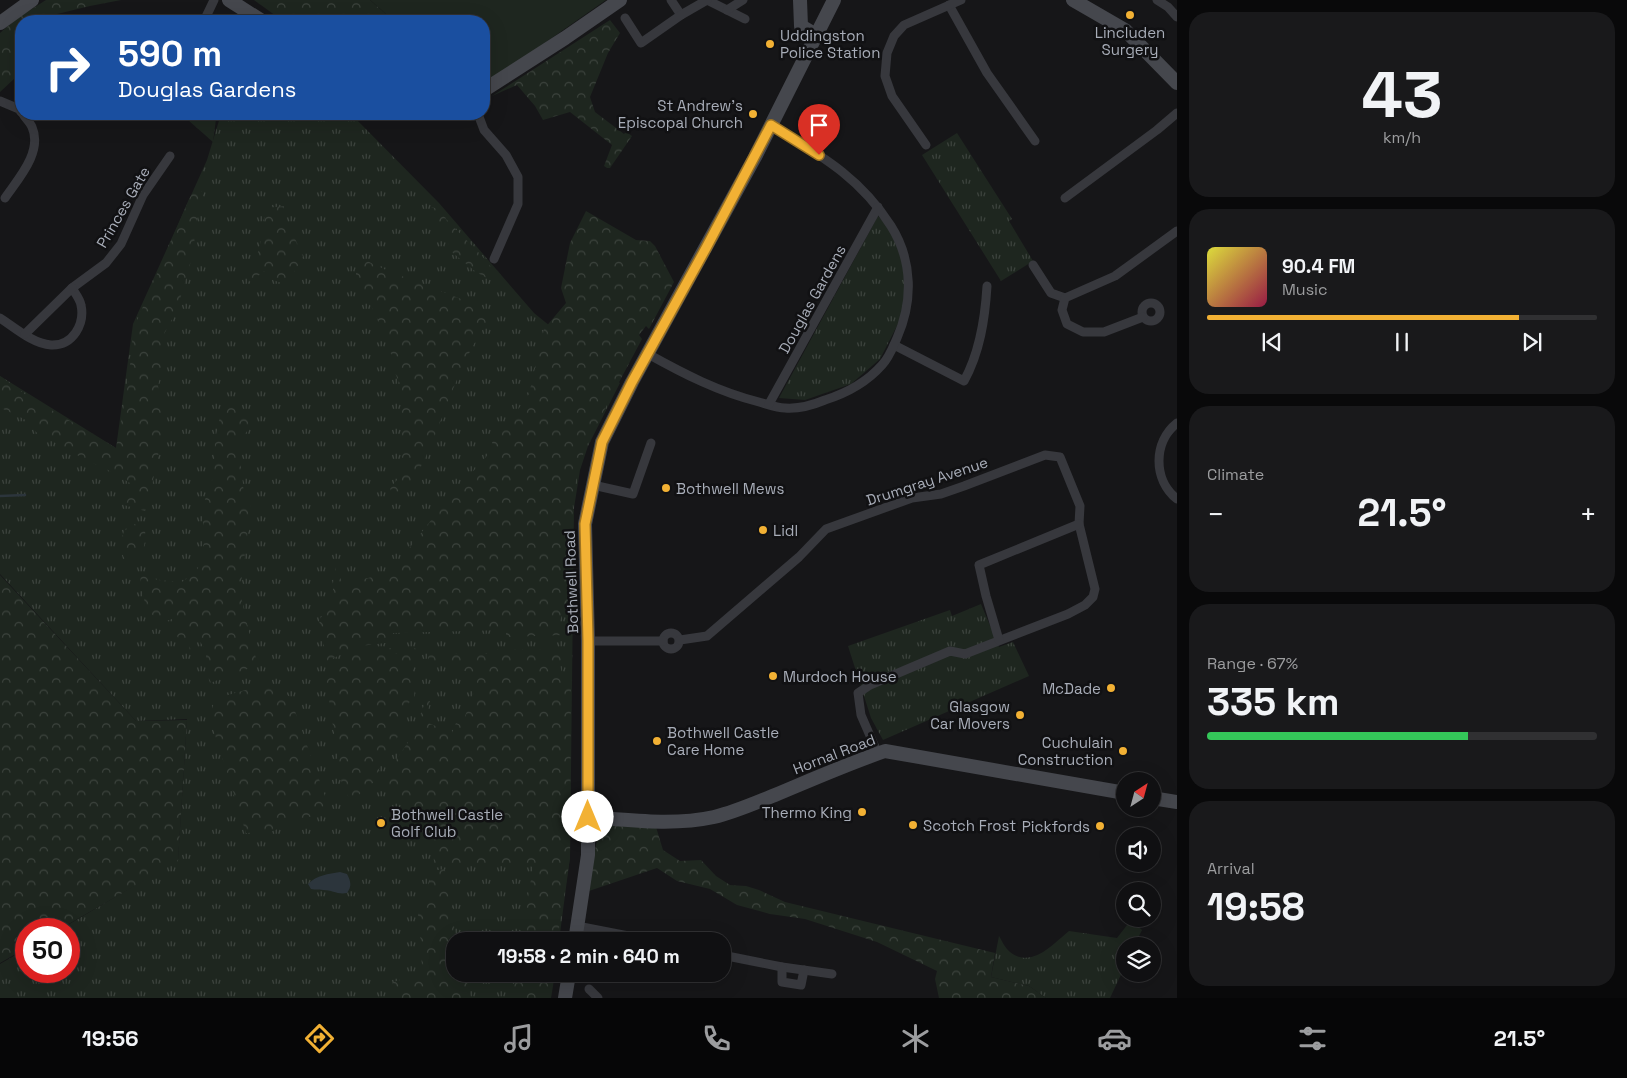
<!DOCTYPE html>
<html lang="en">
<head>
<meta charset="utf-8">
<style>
  :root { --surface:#101012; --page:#19191b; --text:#f1f3f6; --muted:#9c9d9f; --line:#303032; --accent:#f2b134 }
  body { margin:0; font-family:"Space Grotesk",sans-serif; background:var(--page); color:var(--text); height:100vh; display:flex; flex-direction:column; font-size:19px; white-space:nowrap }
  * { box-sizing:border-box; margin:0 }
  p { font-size:16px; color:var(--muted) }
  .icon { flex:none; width:28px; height:28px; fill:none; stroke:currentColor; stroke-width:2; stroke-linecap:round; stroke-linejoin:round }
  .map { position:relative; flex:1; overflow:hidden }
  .sheet { display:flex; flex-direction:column; gap:12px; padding:12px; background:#09090a; width:450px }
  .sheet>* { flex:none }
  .hud { position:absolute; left:15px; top:15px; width:475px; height:105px; border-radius:20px; box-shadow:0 5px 20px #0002,0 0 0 1px var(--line); background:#1a4fa0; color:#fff; overflow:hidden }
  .needle { width:32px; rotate:36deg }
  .controls { position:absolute; left:1116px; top:772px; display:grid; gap:10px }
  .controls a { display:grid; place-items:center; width:45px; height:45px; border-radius:50%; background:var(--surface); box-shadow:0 5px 20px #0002,0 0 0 1px var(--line); font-size:25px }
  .speed { position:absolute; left:15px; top:918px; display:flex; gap:10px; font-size:25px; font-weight:700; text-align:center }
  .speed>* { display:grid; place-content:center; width:65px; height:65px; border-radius:50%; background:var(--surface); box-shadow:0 5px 20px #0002,0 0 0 1px var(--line); line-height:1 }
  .speed .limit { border:8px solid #d22; background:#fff; color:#111 }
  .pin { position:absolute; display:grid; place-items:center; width:42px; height:42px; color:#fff; margin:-51px -21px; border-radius:50% 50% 50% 0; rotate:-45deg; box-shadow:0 0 5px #0007 }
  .pin .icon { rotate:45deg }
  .me { position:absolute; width:55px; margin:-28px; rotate:0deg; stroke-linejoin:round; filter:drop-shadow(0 0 4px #0008) }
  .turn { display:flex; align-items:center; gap:18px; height:105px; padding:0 20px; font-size:22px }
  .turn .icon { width:65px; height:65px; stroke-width:2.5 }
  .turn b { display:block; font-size:35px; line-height:42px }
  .big { font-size:38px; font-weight:700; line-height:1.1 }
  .sheet .widget { flex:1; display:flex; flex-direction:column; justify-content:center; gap:8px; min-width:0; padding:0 18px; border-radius:20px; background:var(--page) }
  .sheet .dial { align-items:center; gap:0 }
  .dial b { font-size:65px; line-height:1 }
  .song { display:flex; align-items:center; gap:15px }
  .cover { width:60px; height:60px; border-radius:8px; background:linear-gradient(135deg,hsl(60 70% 55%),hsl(340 70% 35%)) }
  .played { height:5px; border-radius:2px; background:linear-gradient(90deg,var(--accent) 80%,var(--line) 80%) }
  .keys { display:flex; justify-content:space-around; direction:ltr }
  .heat { display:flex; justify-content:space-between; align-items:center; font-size:28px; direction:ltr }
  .charge { height:8px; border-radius:4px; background:linear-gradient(90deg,#34c759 67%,var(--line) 0) }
  .trip { position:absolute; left:446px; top:932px; width:285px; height:50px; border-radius:20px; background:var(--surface); box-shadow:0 5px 20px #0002,0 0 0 1px var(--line); font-weight:700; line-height:50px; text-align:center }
  .menu { display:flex; height:80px; justify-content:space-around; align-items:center; background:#060607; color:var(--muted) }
  .menu .icon { width:35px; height:35px }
  .menu .active { color:var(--accent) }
  .menu b { font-size:22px; color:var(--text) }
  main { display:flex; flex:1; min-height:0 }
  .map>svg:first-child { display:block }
  .grass { fill:url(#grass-tufts) }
  .forest { fill:url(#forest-crowns) }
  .park { fill:#1e261f }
  .water { fill:#2c353c }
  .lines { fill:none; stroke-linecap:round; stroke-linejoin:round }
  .stream { stroke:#2c353c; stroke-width:2.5 }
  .street { stroke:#37383d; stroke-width:9 }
  .secondary { stroke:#45474d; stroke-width:14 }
  .route-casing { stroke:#9d7322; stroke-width:12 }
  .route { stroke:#f2b134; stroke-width:9 }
  .poi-dot { fill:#f2b134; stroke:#111113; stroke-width:2 }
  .labels { text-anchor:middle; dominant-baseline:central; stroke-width:5; stroke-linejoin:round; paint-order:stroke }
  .poi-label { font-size:15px; fill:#a8adb8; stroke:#111113; text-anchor:start }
  .street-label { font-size:15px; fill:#a8adb8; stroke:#111113 }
</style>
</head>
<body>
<main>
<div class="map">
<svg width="1177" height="998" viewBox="0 0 1177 998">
  <defs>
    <pattern id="grass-tufts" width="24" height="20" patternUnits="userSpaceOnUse" patternTransform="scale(1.25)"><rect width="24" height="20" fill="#1e261f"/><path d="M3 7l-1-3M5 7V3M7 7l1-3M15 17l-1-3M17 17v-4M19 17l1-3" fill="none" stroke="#3c433d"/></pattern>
    <pattern id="forest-crowns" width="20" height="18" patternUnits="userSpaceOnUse" patternTransform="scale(1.25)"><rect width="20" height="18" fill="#1e261f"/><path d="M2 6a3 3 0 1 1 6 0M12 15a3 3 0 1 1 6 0" fill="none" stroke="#3c433d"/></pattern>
  </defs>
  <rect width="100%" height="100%" fill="#161618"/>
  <g class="grass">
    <polygon points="221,114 351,114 439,203 534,313 620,383 588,446 580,470 574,508 570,857 559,941 455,941 455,974 555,974 551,998 0,998 0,964 26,949 26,971 69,971 69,929 61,929 178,860 187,719 136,721 0,574 0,376 116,448 133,324 207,160"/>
    <polygon points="957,133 1012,219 1009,221 1033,261 1001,281 922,155"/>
    <polygon points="878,216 890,229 902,259 906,289 901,318 880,359 851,384 805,400 779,398"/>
    <polygon points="981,604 999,647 1013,642 1029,676 883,740 871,718 848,646 950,610 952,616"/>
    <path d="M1131,920L1142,930L1134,946H1125V966L1110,998H1046L1029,986L991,977L999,936C1002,941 1005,948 1010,952C1032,969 1053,944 1069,931L1117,938Z"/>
  </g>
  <g class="forest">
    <polygon points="46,0 121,0 90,6 53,15 52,21 21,21 21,91 15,78 0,92 0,33 16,19"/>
    <polygon points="254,0 370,0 394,21 283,21"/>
    <polygon points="610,20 620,33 608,53 590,97 595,112 624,134 626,132 632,136 610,168 607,168 604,166 612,145 570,112 543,120 535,106 517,85 492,96"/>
    <polygon points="194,114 219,114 216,119 213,142 188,120"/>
    <polygon points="200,181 203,198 195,227 194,250 177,310 163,336 163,364 158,386 163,411 163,432 148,505 145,511 124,505 130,483 101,466 88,462 66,448 38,434 24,419 1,408 0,376 26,395 116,448 129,378 133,330 189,199"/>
    <path d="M284,206V215L303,256L287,285L273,280L264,271L251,282L249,281C255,264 260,246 264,228L263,226L266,208Z"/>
    <polygon points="432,207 440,210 445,218 482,256 491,267 501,275 494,282 476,272 447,248 450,236 445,229 428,217 427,213"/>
    <polygon points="586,211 636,240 650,241 655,246 674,282 649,329 646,326 639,335 642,339 599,420 585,449 578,470 573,497 571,600 565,606 559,624 564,624 564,635 506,637 506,630 393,633 394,642 360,646 327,661 319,620 333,602 333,583 336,565 342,583 346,583 390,573 442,506 494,448 492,442 505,428 529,394 544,329 566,303 561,288 570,243"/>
    <path d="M365,260L386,270L482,307L490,319C449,374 441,445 401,500L394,499L390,488L397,480L402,464V388L394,371L390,349L374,311L356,283V263Z"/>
    <path d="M235,404L251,414V426L235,447L242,471L243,487L251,505L240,592L250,637L258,665L210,683L206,670V650L198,639L188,641L191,651L185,650L177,636L172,619L160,623C144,608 142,596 140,574L158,580L182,582L195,573L205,556L203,535V505L214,475L215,440L222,407Z"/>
    <path d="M134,524L145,527C146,546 144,555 128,565L119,548L124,531Z"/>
    <polygon points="0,575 136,721 187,720 178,861 60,929 26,929 26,948 0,963"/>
    <path d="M413,647L416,649V662H413L411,689L415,691L413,702L410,701L398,727L402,731L376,767H380L373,783L368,785L356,798H349L342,786L325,673C336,654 372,651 391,648L392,654L412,653Z"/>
    <path d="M562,647L565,659L560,661C560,670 563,678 571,683L570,858L557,941H521L533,867L525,865L434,864L432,819L420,814L415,815L408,811L407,800L385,784L389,774L387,773L411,738L414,739L416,734L414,731L426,700L430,701L426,722L452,733L456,723L462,725L477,682L471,680L472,673L434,662L428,659L429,653L489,654V650L507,649L548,650L550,648Z"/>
    <polygon points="270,683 290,697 326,799 325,811 270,832 246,833 211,722 214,699"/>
    <polygon points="613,826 656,827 663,850 680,861 701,860 716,876 730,885 746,886 759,890 785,902 995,953 991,977 1029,986 1046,998 939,998 935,979 937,971 877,942 805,919 770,914 737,905 710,889 677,881 657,868 586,892 599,831"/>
    <polygon points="444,869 451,884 454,926 457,941 455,941 455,974 465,974 471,998 389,998 388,996 393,982 407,978 422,971 420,930 417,906 428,890 431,871"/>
    <polygon points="516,974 553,974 549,998 512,998"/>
  </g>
  <polygon class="park" points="370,0 606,0 499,75 484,81 484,21 394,21"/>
  <path class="water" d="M340,872L347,874C351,882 352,886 347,893C338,895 332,890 323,890C318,889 316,890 311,889L308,884C317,875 328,874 340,872Z"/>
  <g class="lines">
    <polyline class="stream" points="0,496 25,495"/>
    <g class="street">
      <polyline points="671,0 681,15"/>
      <polyline points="707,0 745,19"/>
      <polyline points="1157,0 1168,7 1177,17"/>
      <polyline points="949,5 987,73 1035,141"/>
      <polyline points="727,10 743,0"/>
      <polyline points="625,18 641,43 681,15 707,0"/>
      <polyline points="204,21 214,0"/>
      <polyline points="0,101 19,109 21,112"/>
      <polyline points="478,114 484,130 506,155 518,177 518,204 494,259"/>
      <polyline points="926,145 892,96 885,76 887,53 894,36 904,25 961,0"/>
      <path d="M5,198C18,179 43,152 32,127C30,122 25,118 23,114"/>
      <polyline points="1065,198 1157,130 1177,113"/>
      <polyline points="1033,265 1051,293 1065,298"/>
      <circle cx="1151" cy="312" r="9"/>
      <polyline points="1143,317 1104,332 1083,332 1067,324 1062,310 1065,298 1115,276 1177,231"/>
      <path d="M0,318C14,327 33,344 51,345C73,346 85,324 81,305C80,299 75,293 72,288L106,263L121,244L143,195L170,156"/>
      <polyline points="25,334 72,288"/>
      <path d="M894,345L964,381C980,352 985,319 987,286"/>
      <path d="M648,354C684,374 719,392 759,402C767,404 776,408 785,408C798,409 813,405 825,400C847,393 867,382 882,365C889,358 893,347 897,338C913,302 913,261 891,226C860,177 820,155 771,125"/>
      <polyline points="769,404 878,207"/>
      <path d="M1177,423C1153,442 1153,480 1177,499"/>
      <polyline points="593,485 633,494 651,443"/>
      <circle cx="671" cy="641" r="8"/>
      <polyline points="680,640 707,636 799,557 826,529 912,498 941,494 964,486 1045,455 1060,457 1080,506 1079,524 1095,589 1093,597 1085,605 1068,614 965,654 950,651 870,685 858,693 861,715 878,754"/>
      <polyline points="999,640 986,596 979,565 1079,524"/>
      <polyline points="588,641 663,641"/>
      <polyline points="577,926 654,941"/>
      <polyline points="722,955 782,967 832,974"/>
      <polyline points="782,967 782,982 801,985 804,970"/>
      <polyline points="589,989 598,998"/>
    </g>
    <g class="secondary">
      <polyline points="229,0 262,21"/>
      <polyline points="800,0 801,26 816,35"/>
      <polyline points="1073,0 1125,30 1177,83"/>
      <polyline points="0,23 32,0"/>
      <polyline points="484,90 565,38 620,0"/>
      <polyline points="1152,798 1177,802"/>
      <path d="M588,817C629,820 673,826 714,817C735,812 755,803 775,795C811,780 847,764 885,751L1125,793"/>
      <polyline points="575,941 588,855 588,641 585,524 602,442 632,382 755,157 834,0"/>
      <polyline points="565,998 569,974"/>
    </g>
  </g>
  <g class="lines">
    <defs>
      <polyline id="route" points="588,817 588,641 585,524 602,442 632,382 706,248 771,125 819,155"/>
    </defs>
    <use href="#route" class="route-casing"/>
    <use href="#route" class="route"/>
  </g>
  <g class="poi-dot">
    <circle cx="1130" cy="15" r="5"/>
    <circle cx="770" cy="44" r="5"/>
    <circle cx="753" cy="114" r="5"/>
    <circle cx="666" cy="488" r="5"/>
    <circle cx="763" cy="530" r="5"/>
    <circle cx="773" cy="676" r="5"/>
    <circle cx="1111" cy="688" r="5"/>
    <circle cx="1020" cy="715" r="5"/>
    <circle cx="657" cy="741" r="5"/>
    <circle cx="1123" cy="751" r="5"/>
    <circle cx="862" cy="812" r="5"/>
    <circle cx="381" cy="823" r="5"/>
    <circle cx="913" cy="825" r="5"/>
    <circle cx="1100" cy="826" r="5"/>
  </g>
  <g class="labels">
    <g class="poi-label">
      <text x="1130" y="32" text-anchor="middle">Lincluden<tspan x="1130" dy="17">Surgery</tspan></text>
      <text x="780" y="35">Uddingston<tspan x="780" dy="17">Police Station</tspan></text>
      <text x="743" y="105" text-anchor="end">St Andrew's<tspan x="743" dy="17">Episcopal Church</tspan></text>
      <text x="676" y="488">Bothwell Mews</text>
      <text x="773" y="530">Lidl</text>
      <text x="783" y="676">Murdoch House</text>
      <text x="1101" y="688" text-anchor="end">McDade</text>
      <text x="1010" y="706" text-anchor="end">Glasgow<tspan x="1010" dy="17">Car Movers</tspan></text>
      <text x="667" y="732">Bothwell Castle<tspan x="667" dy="17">Care Home</tspan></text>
      <text x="1113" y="742" text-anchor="end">Cuchulain<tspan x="1113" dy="17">Construction</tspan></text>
      <text x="852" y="812" text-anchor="end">Thermo King</text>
      <text x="391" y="814">Bothwell Castle<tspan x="391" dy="17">Golf Club</tspan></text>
      <text x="923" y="825">Scotch Frost</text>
      <text x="1090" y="826" text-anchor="end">Pickfords</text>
    </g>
    <g class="street-label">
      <text transform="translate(123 207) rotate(-60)">Princes Gate</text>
      <text transform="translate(812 299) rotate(-61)">Douglas Gardens</text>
      <text transform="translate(927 481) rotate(-18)">Drumgray Avenue</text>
      <text transform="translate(571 582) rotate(-92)">Bothwell Road</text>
      <text transform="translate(834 754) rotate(-21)">Hornal Road</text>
    </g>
  </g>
</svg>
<div class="controls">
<a><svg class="needle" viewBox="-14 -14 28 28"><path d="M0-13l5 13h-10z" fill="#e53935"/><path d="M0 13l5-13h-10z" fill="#9c9d9f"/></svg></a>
<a><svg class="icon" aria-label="sound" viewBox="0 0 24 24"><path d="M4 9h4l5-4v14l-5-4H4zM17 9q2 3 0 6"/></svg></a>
<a><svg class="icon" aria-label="search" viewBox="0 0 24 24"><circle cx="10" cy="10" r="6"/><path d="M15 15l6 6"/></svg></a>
<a><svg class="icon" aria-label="layers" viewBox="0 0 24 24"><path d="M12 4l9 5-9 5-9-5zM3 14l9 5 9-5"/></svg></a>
</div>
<div class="speed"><div class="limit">50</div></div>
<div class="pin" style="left:819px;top:155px;background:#d93025"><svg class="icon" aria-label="arrive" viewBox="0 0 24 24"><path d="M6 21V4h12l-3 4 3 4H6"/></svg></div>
<svg class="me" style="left:588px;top:817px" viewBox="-20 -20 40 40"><circle r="19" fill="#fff"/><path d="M0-13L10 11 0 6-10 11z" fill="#f2b134"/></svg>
<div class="trip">19:58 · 2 min · 640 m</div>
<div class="hud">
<div class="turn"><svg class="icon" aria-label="right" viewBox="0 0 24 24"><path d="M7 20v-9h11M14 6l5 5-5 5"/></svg><div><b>590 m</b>Douglas Gardens</div></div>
</div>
</div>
<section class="sheet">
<div class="widget dial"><b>43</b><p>km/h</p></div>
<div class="widget">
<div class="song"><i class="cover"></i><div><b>90.4 FM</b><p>Music</p></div></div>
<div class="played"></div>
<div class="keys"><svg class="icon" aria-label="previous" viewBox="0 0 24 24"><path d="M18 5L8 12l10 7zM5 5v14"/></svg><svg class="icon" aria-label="pause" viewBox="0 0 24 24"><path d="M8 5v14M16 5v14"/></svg><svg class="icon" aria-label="next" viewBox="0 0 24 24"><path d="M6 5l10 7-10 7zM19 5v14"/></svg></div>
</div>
<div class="widget"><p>Climate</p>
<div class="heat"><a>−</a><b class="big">21.5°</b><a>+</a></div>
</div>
<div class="widget"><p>Range · 67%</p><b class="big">335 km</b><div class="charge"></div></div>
<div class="widget"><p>Arrival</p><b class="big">19:58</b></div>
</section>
</main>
<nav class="menu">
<b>19:56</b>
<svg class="icon active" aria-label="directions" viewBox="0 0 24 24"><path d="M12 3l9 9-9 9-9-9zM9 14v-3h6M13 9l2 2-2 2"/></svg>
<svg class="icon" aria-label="music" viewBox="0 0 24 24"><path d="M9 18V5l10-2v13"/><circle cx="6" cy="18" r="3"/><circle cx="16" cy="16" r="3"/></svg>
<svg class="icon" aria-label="phone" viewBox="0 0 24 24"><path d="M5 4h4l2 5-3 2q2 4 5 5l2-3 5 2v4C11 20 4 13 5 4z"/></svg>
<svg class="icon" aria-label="climate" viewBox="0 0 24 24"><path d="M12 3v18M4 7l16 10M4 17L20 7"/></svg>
<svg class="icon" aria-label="car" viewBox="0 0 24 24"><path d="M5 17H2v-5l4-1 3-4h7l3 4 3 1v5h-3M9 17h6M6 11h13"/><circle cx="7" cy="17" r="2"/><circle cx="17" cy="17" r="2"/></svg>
<svg class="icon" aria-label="filters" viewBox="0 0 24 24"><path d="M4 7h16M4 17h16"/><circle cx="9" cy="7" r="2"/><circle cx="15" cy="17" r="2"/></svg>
<b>21.5°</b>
</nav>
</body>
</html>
